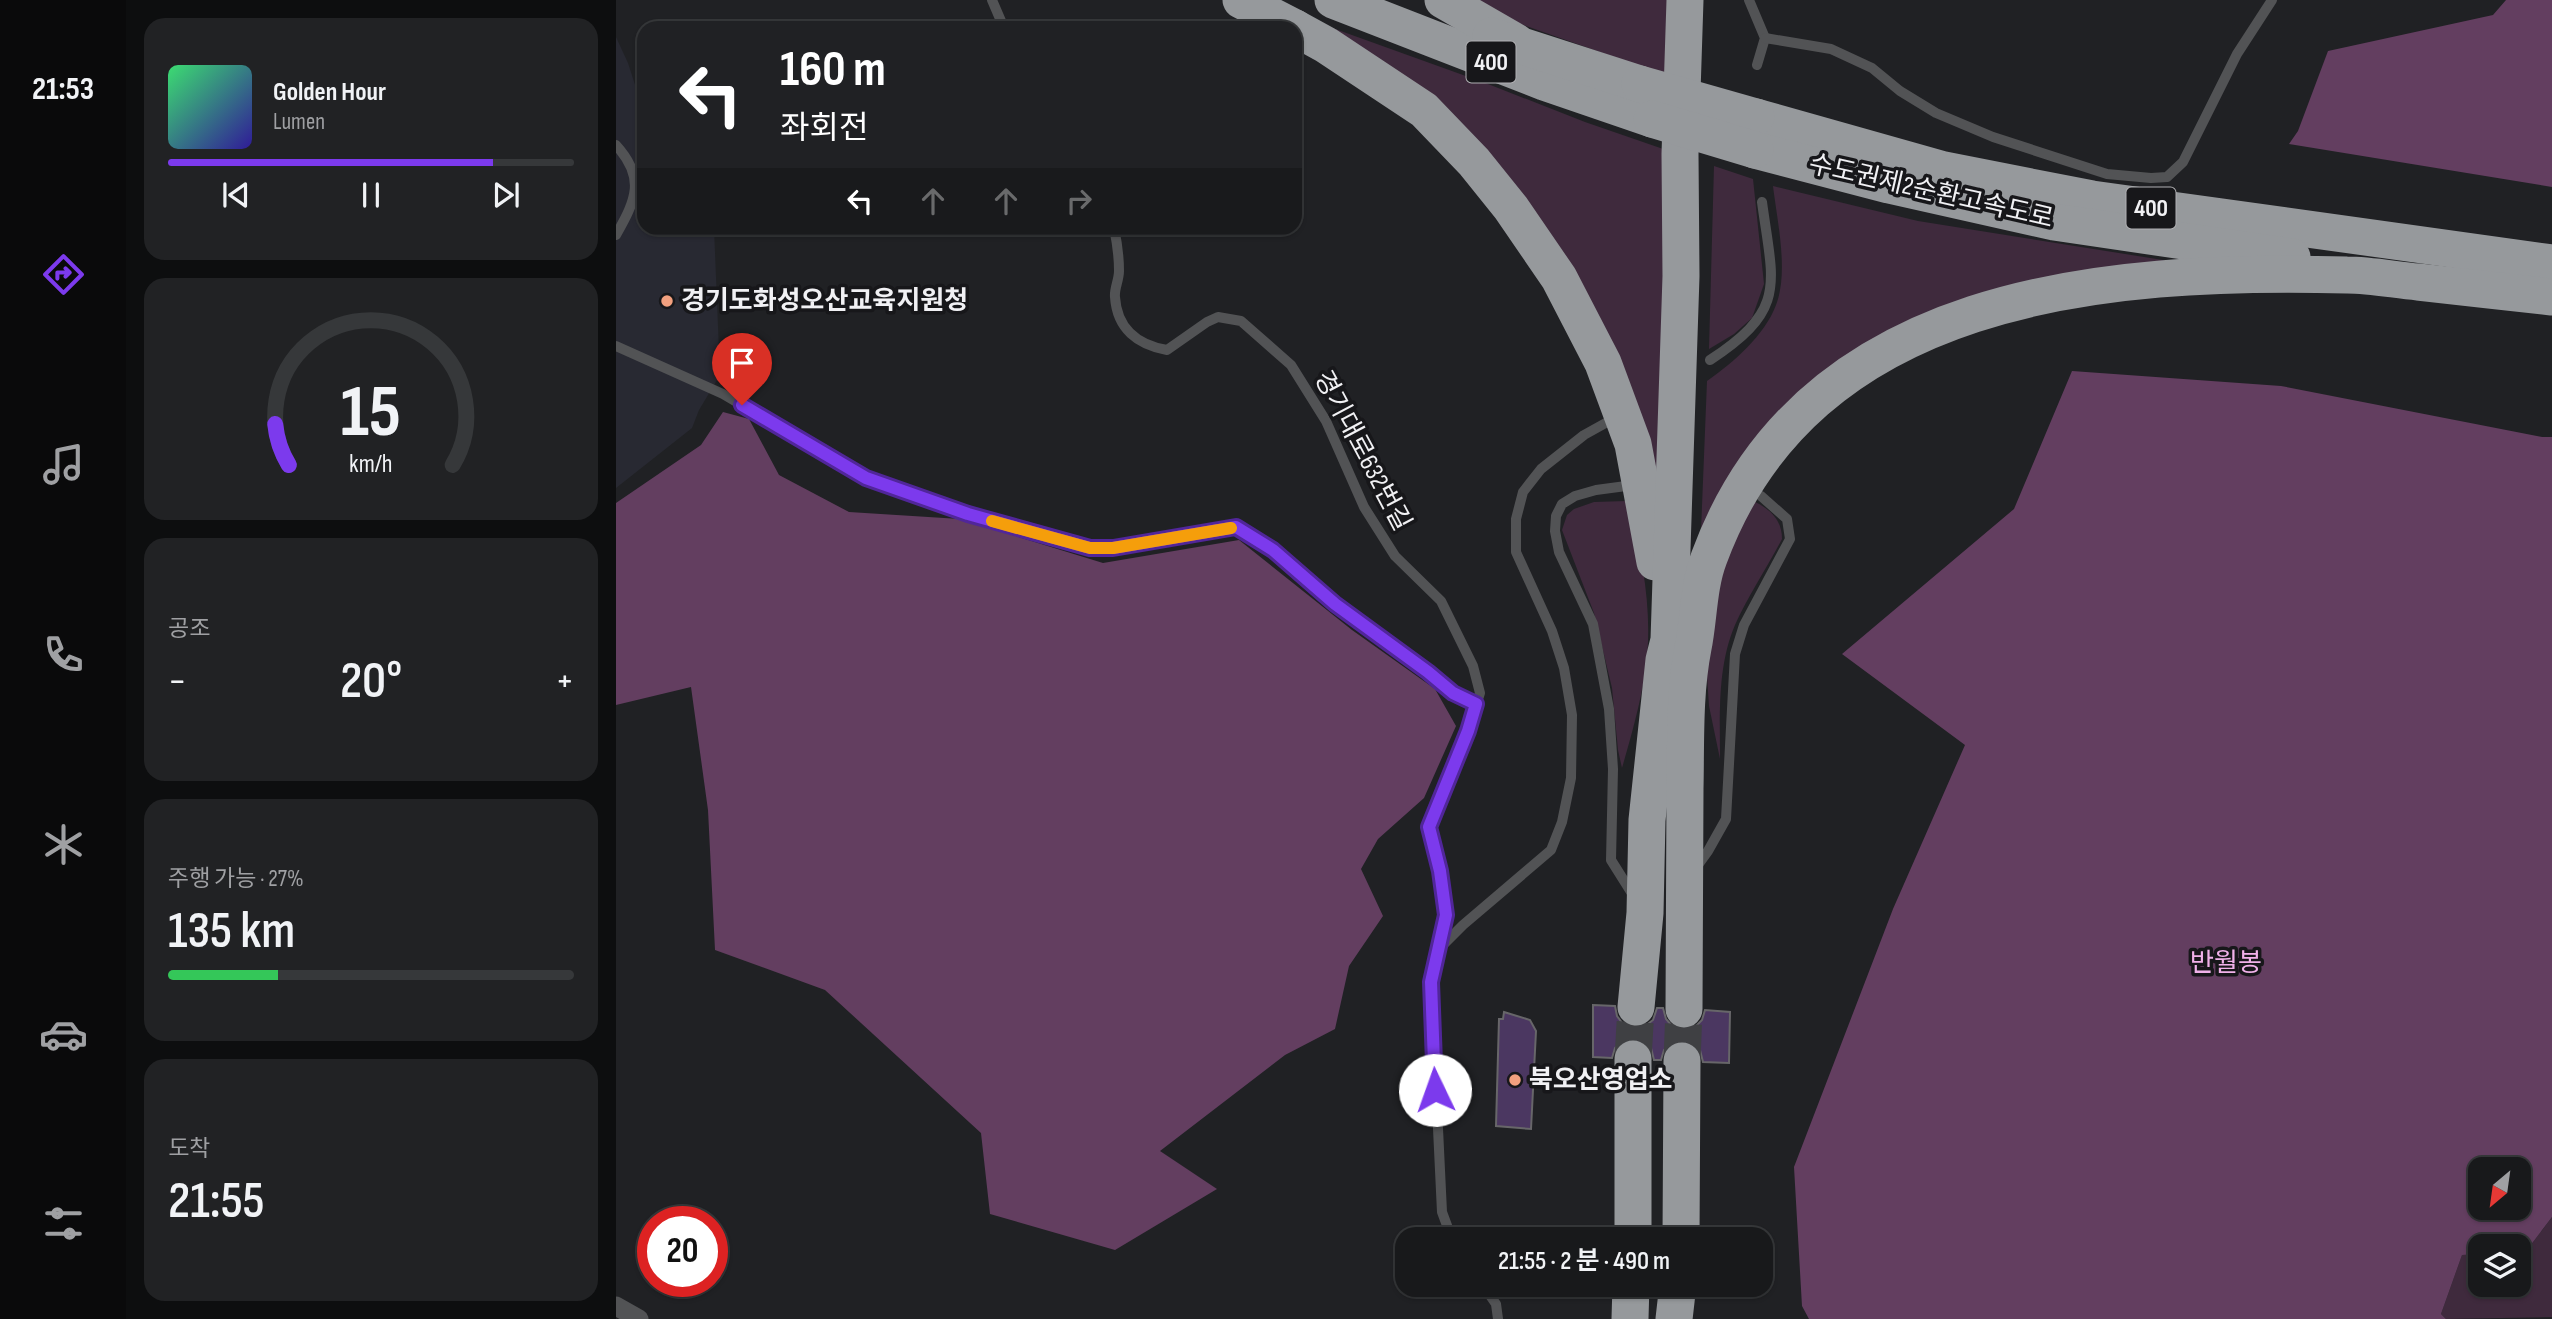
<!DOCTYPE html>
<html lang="ko">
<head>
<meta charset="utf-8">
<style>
  :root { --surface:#18191b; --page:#212224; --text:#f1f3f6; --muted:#9fa0a3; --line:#36383a; --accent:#7c3aed }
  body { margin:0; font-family:"Sofia Sans Condensed","Noto Sans KR",sans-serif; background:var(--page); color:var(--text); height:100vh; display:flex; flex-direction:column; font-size:26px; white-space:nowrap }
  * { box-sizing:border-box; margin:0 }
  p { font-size:23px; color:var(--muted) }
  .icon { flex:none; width:38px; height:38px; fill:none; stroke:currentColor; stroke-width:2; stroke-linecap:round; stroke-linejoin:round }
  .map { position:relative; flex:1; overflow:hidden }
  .sheet { display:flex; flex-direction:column; gap:18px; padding:18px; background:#0d0e0f; width:490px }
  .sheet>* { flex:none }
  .guide { position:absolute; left:21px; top:21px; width:665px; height:214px; border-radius:21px; box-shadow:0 2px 5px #0004,0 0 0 2px var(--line); background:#202124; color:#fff; overflow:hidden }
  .needle { width:46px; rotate:209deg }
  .tools { position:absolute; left:1852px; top:1157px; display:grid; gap:14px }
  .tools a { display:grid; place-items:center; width:63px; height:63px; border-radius:14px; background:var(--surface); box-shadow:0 2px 5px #0004,0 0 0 2px var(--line); font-size:35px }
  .speed { position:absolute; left:21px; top:1206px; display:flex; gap:14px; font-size:35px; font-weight:700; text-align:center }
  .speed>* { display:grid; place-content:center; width:91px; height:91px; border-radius:50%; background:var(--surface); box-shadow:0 2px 5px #0004,0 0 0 2px var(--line); line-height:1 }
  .speed .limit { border:10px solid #d22; background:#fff; color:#111 }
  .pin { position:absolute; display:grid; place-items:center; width:60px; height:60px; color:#fff; margin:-72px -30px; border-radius:50% 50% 50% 0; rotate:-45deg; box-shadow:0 0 7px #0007 }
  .pin .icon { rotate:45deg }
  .me { position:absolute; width:77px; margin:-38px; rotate:357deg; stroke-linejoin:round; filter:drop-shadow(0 0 5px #0008) }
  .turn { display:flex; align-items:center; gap:24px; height:147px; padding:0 28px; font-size:32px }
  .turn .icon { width:91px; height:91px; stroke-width:2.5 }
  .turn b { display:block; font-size:49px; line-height:60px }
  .lanes { display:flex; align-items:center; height:66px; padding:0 28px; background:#0003; justify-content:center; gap:35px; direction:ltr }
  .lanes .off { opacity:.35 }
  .big { font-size:52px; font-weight:600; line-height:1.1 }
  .sheet .widget { flex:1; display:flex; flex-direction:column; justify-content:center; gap:10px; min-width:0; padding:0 24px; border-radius:21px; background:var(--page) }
  .sheet .dial { align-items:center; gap:0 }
  .dial svg { height:182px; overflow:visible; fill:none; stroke:var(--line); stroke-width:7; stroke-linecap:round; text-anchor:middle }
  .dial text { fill:var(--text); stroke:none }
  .song { display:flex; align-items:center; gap:21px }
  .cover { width:84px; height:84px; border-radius:10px; background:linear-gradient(135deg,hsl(140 70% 55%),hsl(250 70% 35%)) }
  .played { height:7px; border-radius:4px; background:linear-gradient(90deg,var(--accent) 80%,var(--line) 80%) }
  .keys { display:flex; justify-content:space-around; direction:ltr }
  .heat { display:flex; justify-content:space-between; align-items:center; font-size:38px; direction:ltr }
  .charge { height:10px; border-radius:5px; background:linear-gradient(90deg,#34c759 27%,var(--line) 0) }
  .trip { position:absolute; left:779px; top:1227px; width:378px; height:70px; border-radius:21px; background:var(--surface); box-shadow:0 2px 5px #0004,0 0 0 2px var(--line); font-weight:600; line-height:70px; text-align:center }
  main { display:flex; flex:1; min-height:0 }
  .menu { display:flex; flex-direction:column; width:126px; justify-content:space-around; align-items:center; background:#0a0a0b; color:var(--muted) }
  .menu .icon { width:49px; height:49px }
  .menu .on { color:var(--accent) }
  .menu b { font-size:32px; color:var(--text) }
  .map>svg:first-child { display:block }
  .built { fill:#282932 }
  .green { fill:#3f2a3d }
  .forest { fill:#633e60; fill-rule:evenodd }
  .building { fill:#4b3761; stroke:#676669; stroke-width:2 }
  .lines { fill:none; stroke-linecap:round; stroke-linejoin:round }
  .highway-tunnel { stroke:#3f4043; stroke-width:37; stroke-dasharray:37 18; stroke-linecap:butt }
  .lane { stroke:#525355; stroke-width:10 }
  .street { stroke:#525355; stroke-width:19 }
  .highway { stroke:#96999c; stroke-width:37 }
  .highway-bridge { stroke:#96999c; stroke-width:37 }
  .route-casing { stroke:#51269a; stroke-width:18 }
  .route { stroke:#7c3aed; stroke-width:12 }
  .slow { stroke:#f59e0b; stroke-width:12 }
  .poi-dot { fill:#f2a07f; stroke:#17171a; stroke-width:2.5 }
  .labels { text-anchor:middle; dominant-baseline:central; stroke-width:7; stroke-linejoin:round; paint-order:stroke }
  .shield { fill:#17171a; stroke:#b0b0b3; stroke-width:2 }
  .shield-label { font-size:24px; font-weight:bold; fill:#f1f1f4 }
  .street-label { font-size:26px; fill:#f1f1f4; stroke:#17171a }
  .poi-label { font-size:26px; font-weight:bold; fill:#f1f1f4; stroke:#17171a; text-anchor:start }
  .park-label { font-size:26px; fill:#f0b1e9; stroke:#17171a }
</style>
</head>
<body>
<main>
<nav class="menu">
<b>21:53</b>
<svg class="icon on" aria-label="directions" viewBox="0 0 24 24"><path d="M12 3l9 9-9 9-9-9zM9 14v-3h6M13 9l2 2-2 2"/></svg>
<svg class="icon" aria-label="music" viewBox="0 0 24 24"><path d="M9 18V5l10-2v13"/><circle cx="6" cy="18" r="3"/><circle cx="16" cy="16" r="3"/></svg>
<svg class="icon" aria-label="phone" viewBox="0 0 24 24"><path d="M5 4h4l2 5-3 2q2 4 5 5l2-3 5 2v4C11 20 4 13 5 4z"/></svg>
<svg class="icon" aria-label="climate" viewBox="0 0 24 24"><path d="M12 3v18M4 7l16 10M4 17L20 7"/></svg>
<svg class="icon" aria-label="car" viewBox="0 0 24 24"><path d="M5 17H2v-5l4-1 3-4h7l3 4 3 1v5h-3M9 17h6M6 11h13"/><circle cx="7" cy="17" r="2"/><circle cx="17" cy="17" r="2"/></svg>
<svg class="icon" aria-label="filters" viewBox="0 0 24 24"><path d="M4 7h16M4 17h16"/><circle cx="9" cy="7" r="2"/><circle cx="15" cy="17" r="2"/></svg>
</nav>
<section class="sheet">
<div class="widget">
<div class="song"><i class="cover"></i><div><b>Golden Hour</b><p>Lumen</p></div></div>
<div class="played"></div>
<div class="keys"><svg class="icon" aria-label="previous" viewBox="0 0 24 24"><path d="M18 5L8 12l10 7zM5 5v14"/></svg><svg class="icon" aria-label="pause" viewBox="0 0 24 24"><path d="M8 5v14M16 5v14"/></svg><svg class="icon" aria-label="next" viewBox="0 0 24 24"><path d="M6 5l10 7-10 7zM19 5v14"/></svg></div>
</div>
<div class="widget dial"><svg viewBox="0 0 100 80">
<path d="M14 69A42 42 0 1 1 86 69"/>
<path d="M14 69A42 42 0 0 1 8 51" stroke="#7c3aed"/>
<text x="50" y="56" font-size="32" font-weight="700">15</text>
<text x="50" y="72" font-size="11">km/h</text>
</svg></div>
<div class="widget"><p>공조</p>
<div class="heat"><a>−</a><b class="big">20°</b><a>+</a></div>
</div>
<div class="widget"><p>주행 가능 · 27%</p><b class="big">135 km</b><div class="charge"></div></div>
<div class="widget"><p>도착</p><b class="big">21:55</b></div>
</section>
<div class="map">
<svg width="1936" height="1319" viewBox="0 0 1936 1319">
  <rect width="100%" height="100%" fill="#202124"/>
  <polygon class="built" points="0,37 12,63 28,113 28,228 98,228 104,375 83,410 76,428 0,488"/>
  <g class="green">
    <polygon points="844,0 1051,0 1049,75 885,17"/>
    <polygon points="697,21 872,84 969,122 1053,151 1043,508 977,308"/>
    <polygon points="1098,166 1137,179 1148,284 1136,318 1118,334 1093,349"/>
    <path d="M1157,186L1302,221L1572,264L1266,342L1084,556L1091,381C1117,363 1149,335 1160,305C1173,272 1161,220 1157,186Z"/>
    <path d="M1135,500C1153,508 1166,519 1166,539C1151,568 1132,596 1119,625C1101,667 1104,715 1104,759L1093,706L1090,662L1104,565Z"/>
    <path d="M1011,501C1027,555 1038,618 1029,673C1024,705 1015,737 1006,768L1002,750L996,688L978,613L946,530L951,515L958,509L978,502Z"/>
    <polygon points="1936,1217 1936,1317 1830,1319 1825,1314 1846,1255 1864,1254 1864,1284 1902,1284 1902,1254 1909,1253"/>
  </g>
  <g class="forest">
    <polygon points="1890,0 1936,0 1936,187 1673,144 1682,131 1712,51 1877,15"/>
    <path d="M1456,371L1665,386L1926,437H1936V1217L1908,1254H1902V1246H1864V1254L1846,1255L1825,1314L1830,1319H1193L1186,1306L1178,1167L1277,909L1349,745L1226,654L1398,509ZM1864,1169H1902V1208H1864Z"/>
    <polygon points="107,412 133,419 163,475 233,512 344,519 487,563 623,540 736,630 819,689 840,726 808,798 762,839 745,869 767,916 733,966 719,1029 669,1055 544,1151 601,1189 499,1250 374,1214 365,1133 209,990 99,950 92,810 75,687 0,705 0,503 85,445"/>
  </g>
  <g class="building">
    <polygon points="977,1005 999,1006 1001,1016 1007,1024 1019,1028 1029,1026 1037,1020 1041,1008 1047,1008 1050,1019 1057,1027 1067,1030 1079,1027 1086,1020 1089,1010 1114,1012 1113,1063 1087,1062 1084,1050 1077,1043 1067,1040 1055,1043 1048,1050 1045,1060 1038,1060 1035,1048 1027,1041 1018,1038 1006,1041 999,1048 996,1058 977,1057"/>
    <polygon points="888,1012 914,1020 920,1031 915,1129 880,1126 883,1019 887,1019"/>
  </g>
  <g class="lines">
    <g class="highway-tunnel">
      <polyline points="1017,1059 1020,1007"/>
      <polyline points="1066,1061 1068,1009"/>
    </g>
    <g class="lane">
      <polyline points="376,0 388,28"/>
      <polyline points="1133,0 1149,38 1141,65"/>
      <polyline points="1149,38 1215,49 1256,68 1284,91 1320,113 1377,137 1491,174 1535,178 1551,177 1567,162 1621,54 1656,0"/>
      <path d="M0,145C30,178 20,200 0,235"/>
      <path d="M498,228C501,242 503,256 503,271C503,280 498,289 499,297C501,329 522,345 551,350L591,322L602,317L625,321L675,365L710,421L748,507L779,556L825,601L857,666L864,693L852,731L813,826L824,871L830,914L815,982L826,1212L836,1239"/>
      <polyline points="0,346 107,394 250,478 352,514 474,548 497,548 620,527 657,550 719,604 812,672 837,693 860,704"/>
      <path d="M1094,360C1172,309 1157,284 1146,202"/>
      <polyline points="1010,486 980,490 959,496 946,504 940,516 939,531 943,552 977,624 993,709 997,769 995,860 1017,895"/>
      <polyline points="1079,869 1092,851 1110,819 1119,654 1128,625 1174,539 1171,519 1145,496"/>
      <polyline points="821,951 847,925 935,850 946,822 955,778 956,715 948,668 936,631 900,552 900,519 907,492 925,469 968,435 995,420"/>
      <polyline points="866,1284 880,1304 882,1319"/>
    </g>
    <polyline class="street" points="0,1306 23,1319"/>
    <g class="highway">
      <polyline points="625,0 679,28"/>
      <polyline points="717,0 928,82 1036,119"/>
      <polyline points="827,0 900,42"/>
      <polyline points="679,28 710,45 808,110 858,162 895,208 943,278 987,363 1017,444 1039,562"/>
      <polyline points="875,36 1024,84"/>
      <polyline points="1140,117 1328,170 1476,199 1936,263"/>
      <polyline points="1139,150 1273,185 1438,222 1676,257"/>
      <polyline points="1020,1007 1029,913 1031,820 1048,660 1053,640 1065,276 1064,154 1069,0"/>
      <path d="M1068,1009C1068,936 1068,863 1069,789C1070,743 1068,694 1077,648C1083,619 1082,587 1093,558C1191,291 1488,269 1731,275C1755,275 1779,280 1802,282C1847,287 1891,292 1936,297"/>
      <polyline points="1017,1239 1017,1059"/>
      <polyline points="1065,1239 1066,1061"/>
      <polyline points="1014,1319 1015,1284"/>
      <polyline points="1058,1319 1062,1284"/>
    </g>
    <g class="highway-bridge">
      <polyline points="1024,84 1140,117"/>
      <polyline points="1036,119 1139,150"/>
    </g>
  </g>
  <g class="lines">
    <defs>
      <polyline id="route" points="126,405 250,478 352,514 474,548 497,548 620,527 657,550 719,604 812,672 837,693 860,704 852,731 813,827 824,871 830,915 815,982 819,1090"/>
    </defs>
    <use href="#route" class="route-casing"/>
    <use href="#route" class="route"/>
    <polyline class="slow" points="376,521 474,548 497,548 615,528"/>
  </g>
  <g class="poi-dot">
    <circle cx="51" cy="301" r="7"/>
    <circle cx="899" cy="1080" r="7"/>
  </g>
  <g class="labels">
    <g class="shield">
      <rect x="850.5" y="41.5" width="49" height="41" rx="5"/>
      <rect x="1510.5" y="187.5" width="49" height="41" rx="5"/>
    </g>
    <g class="shield-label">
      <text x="875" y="62">400</text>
      <text x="1535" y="208">400</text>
    </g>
    <g class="street-label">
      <text transform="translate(1315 192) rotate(13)">수도권제2순환고속도로</text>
      <text transform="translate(746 451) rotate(62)">경기대로632번길</text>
    </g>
    <g class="poi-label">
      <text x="65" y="301">경기도화성오산교육지원청</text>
      <text x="913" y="1080">북오산영업소</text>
    </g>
    <g class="park-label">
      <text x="1610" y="963">반월봉</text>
    </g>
  </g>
</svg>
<div class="tools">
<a><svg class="needle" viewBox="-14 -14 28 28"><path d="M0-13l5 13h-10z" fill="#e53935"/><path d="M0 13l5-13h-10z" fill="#9fa0a3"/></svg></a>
<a><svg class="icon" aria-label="layers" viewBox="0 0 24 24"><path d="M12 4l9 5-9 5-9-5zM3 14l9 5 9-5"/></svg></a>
</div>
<div class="speed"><div class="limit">20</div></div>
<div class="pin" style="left:126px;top:405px;background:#d93025"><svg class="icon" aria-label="arrive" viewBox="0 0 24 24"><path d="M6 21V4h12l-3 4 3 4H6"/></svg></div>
<svg class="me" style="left:819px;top:1090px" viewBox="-20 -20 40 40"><circle r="19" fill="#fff"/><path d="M0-13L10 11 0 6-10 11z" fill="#7c3aed"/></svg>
<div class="trip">21:55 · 2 분 · 490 m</div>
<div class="guide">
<div class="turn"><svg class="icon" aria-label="left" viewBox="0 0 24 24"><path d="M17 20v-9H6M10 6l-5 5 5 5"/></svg><div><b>160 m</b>좌회전</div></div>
<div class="lanes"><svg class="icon" aria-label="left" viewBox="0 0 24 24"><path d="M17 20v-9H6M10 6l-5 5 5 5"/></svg><svg class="icon off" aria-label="ahead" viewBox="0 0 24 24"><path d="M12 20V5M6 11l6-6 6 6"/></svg><svg class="icon off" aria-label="ahead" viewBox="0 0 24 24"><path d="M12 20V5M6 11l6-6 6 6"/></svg><svg class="icon off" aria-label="right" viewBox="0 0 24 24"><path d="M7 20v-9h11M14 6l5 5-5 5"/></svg></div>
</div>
</div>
</main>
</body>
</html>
